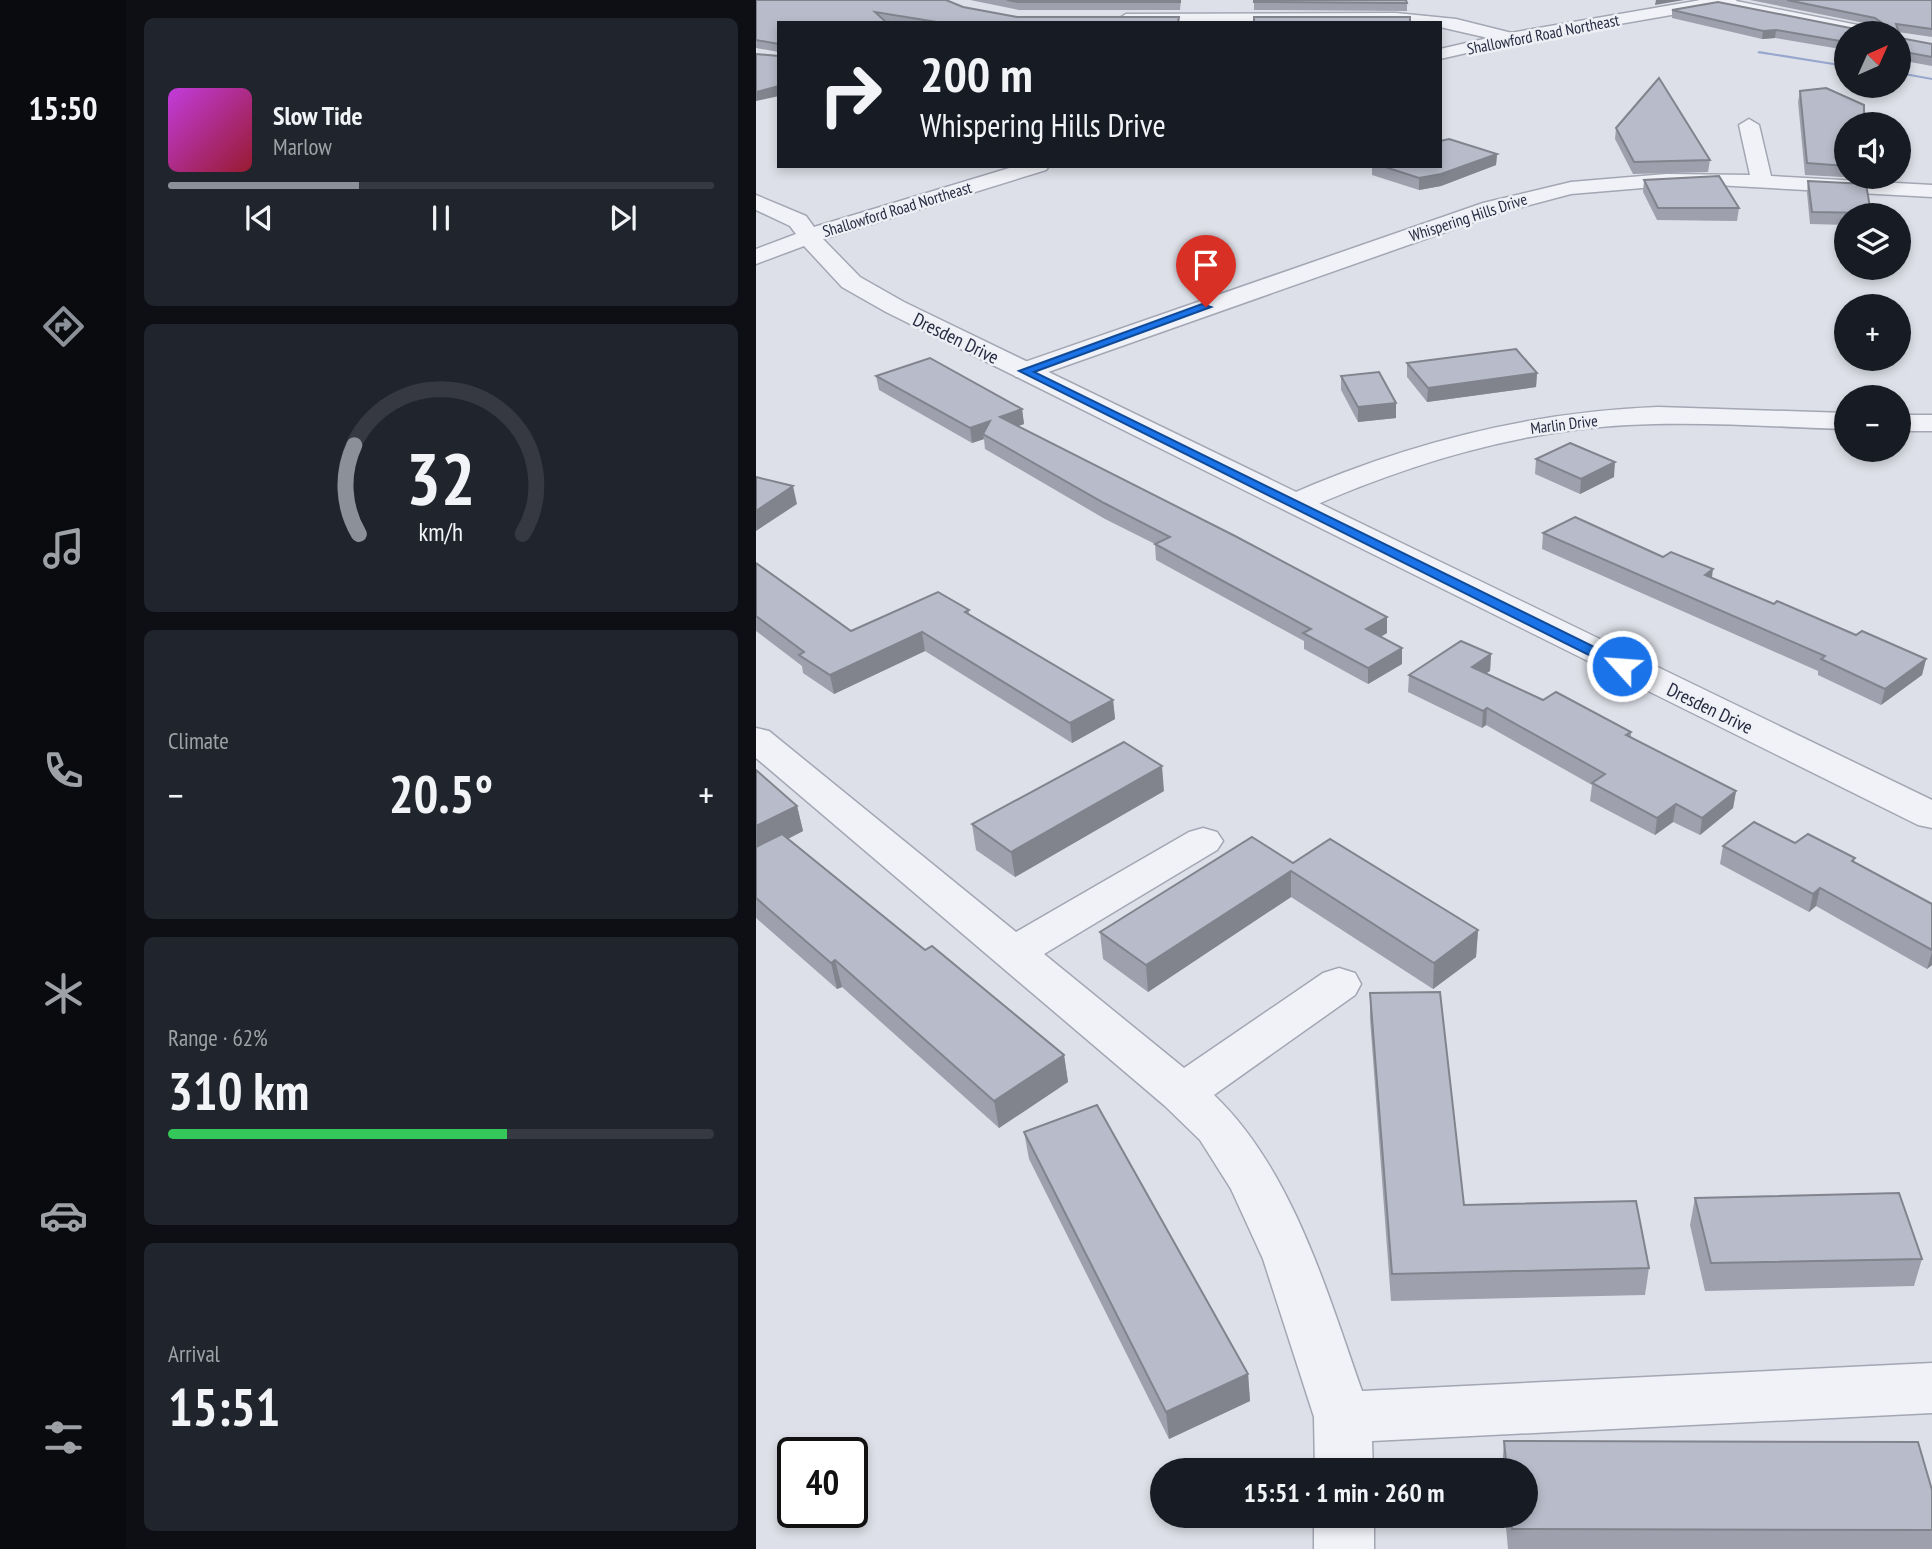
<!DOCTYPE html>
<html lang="en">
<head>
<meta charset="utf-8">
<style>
  :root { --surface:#171b24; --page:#20242c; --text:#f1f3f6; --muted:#9ea1a6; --line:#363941; --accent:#8c9099 }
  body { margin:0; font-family:"PT Sans Narrow",sans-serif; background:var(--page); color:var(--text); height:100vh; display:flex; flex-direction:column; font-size:26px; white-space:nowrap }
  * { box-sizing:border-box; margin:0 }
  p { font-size:23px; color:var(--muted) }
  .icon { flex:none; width:38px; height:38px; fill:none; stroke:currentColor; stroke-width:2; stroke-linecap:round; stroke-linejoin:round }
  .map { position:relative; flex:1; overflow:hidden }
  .details { display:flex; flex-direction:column; gap:18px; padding:18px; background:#0d0f14; width:630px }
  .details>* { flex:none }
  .hud { position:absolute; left:21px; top:21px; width:665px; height:147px; border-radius:0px; box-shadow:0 4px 10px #0003; background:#171b24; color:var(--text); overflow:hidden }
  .needle { width:46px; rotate:45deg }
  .fabs { position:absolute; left:1078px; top:21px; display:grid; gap:14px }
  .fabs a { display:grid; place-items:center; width:77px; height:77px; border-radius:50%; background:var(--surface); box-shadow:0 4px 10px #0003; font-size:35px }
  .speed { position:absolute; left:21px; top:1437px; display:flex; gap:14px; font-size:35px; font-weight:700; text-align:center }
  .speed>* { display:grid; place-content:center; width:91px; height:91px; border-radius:50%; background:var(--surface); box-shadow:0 4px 10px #0003; line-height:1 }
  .speed .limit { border:4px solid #111; border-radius:10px; background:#fff; color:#111 }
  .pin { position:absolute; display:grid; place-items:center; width:60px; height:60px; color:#fff; margin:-72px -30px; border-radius:50% 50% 50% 0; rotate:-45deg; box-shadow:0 0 7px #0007 }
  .pin .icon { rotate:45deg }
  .me { position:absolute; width:77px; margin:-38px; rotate:296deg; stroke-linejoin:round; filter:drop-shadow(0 0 5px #0008) }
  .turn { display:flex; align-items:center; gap:24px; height:147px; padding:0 28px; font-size:32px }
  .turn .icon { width:91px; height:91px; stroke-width:2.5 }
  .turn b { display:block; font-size:49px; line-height:60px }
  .big { font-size:52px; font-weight:700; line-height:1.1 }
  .details .widget { flex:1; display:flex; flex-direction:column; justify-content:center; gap:10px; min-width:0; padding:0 24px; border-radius:10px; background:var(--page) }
  .details .dial { align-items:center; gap:0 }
  .dial svg { height:182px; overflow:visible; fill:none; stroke:var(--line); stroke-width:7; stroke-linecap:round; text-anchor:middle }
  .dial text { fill:var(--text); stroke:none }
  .song { display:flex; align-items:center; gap:21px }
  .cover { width:84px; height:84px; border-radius:10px; background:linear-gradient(135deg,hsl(290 70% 55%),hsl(350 70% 35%)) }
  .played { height:7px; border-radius:4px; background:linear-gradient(90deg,var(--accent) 35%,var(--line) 35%) }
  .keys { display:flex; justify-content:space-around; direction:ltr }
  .heat { display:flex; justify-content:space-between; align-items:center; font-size:38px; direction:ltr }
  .charge { height:10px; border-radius:5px; background:linear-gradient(90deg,#34c759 62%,var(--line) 0) }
  .trip { position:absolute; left:394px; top:1458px; width:388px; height:70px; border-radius:35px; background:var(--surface); box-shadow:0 4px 10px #0003; font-weight:700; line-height:70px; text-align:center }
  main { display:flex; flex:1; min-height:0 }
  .tab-bar { display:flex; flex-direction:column; width:126px; justify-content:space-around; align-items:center; background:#090b0e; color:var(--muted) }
  .tab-bar .icon { width:49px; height:49px }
  .tab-bar .selected { color:var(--accent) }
  .tab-bar b { font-size:32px; color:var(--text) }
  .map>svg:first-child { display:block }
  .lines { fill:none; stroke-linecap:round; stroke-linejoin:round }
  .stream { fill:#96a6cc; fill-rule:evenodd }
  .minor-casing { stroke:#a3a6b3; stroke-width:3 }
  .tertiary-casing { stroke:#a3a6b3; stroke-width:3 }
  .minor { fill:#f1f2f7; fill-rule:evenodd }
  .tertiary { fill:#f1f2f7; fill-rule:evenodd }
  .wall { fill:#9ea1ad }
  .shaded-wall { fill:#81838d }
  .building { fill:#b8bbc9; stroke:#81838d; stroke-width:2 }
  .route { fill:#1a73e8; stroke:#114b97; stroke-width:2 }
  .labels { text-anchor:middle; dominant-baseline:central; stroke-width:5; stroke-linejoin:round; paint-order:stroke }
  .far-street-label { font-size:16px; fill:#262b41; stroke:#eef0f6 }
  .street-label { font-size:19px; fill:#262b41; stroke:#eef0f6 }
</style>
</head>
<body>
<main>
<nav class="tab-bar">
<b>15:50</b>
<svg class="icon selected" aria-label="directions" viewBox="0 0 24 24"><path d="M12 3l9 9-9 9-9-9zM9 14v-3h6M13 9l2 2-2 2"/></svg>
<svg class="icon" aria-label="music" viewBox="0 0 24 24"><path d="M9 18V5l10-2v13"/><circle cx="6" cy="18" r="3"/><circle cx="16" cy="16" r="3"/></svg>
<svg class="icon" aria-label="phone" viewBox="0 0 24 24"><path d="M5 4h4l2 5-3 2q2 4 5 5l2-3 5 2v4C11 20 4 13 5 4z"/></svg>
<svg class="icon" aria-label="climate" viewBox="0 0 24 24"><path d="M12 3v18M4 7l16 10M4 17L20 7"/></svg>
<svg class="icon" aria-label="car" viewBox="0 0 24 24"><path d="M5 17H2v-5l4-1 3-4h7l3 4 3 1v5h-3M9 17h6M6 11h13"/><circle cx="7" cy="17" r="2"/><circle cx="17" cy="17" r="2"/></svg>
<svg class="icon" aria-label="filters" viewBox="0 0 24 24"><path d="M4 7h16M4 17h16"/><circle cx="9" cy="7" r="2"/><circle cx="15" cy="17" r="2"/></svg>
</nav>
<section class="details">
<div class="widget">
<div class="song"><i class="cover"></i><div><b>Slow Tide</b><p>Marlow</p></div></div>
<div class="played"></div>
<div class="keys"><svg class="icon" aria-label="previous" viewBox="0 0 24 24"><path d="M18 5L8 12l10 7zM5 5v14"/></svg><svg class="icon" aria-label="pause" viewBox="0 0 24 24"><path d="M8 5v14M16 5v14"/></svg><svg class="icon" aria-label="next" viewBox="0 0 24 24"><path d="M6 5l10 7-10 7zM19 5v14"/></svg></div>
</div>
<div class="widget dial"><svg viewBox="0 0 100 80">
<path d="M14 69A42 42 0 1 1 86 69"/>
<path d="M14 69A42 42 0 0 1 12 30" stroke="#8c9099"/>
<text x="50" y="56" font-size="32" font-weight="700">32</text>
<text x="50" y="72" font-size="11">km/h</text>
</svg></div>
<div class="widget"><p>Climate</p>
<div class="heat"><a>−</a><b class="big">20.5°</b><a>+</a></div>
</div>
<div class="widget"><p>Range · 62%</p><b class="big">310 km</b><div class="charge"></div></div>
<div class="widget"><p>Arrival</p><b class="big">15:51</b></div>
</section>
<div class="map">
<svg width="1176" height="1549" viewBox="0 0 1176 1549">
  <rect width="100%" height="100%" fill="#dee0e9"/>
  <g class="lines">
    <g class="stream">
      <polygon points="1003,51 1090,65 1090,67 1001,53"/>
      <polygon points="1143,72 1176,78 1176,80 1143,74"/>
    </g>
    <defs>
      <g id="minor">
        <polygon points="942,0 975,0 1117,28 1125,33 1093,33 950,5"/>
        <polygon points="640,13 700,19 760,34 763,38 754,43 684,27 684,23 365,23 362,19 370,14"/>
        <polygon points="993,119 1003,125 1015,176 1176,185 1176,197 959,185 910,186 815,194 743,213 278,377 260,377 256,371 260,365 727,203 815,182 910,174 994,175 983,125"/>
        <path d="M902,407L1090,413V429C1018,427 945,421 872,425C759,431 653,464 550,509L539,512L528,509L524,503L528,497C648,444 771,412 902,407Z"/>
        <rect x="1143" y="415" width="33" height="16"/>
        <path d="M0,728L13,731L260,932L433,832L447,828L461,832L467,841L461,850L288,954L428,1068L567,973L583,968L599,973L605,984L599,995L458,1095C536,1169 571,1292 606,1391L1176,1363V1413L616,1441L617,1470H559L558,1417L507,1259L475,1189L444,1140L409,1106L0,758Z"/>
        <rect x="558" y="1516" width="60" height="33"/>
      </g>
      <g id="tertiary">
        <polygon points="945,0 981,0 973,5 754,43 684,59 684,49 754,33"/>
        <polygon points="260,166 293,166 290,170 67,239 104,277 148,302 1176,800 1176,828 1162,825 130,312 86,287 48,246 0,264 0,249 40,234 34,226 0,210 0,195 50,216 58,227"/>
      </g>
    </defs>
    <use href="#minor" class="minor-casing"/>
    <use href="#tertiary" class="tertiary-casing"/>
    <use href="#minor" class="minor"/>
    <use href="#tertiary" class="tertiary"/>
  </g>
  <g class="wall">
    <polygon points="0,0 207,7 261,17 423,23 136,23 130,22 23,23 23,52 0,48"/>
    <polygon points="214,0 425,0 424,10 263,10"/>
    <polygon points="994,0 1176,0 1176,37 1142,32 1090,33 1090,50 1019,38 1006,39 916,18 916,10 1094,28 1121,28 1118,25"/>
    <polygon points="498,2 651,3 651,11 498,10"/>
    <polygon points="1143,33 1144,38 1176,44 1176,66 1143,60"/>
    <polygon points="1044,91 1090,124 1090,177 1105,177 1105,178 1049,175 1042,102"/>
    <polygon points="860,128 954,160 952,172 877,174 859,139"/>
    <polygon points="741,154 740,165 685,186 663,190 616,175 616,166 684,166"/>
    <polygon points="888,180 983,208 981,221 901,220 887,192"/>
    <polygon points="1052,181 1115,213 1115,215 1090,215 1090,225 1054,224 1051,193"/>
    <polygon points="651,363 781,373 780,387 671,402 651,377"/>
    <polygon points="120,376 266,409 268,424 261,426 631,617 631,633 625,637 646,664 612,684 548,649 548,641 400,560 399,544 349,519 229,449 228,439 216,443 123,390"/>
    <polygon points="585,376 640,403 640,418 602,422 585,390"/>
    <polygon points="780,459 858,477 824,494 779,474"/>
    <polygon points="787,533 907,557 1018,604 1100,635 1170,659 1166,675 1125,705 1062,675 1062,671 786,549"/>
    <polygon points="0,563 95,631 213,610 213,615 357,700 359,719 316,743 169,651 78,694 47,673 46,666 0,631"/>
    <polygon points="735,654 734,671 730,673 787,700 875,732 875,738 980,791 977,808 944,835 917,822 899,835 834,801 836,785 730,725 726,728 652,692 653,675"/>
    <polygon points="0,770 41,806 47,831 32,839 169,950 308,1055 312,1082 243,1128 86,987 81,989 0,918"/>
    <polygon points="408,791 259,877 220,850 216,824"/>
    <polygon points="1039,843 1098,862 1176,904 1176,965 1171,969 1060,906 1053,912 964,864 967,846"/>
    <polygon points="537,863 722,930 720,957 677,989 535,897 392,992 347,959 344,932"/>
    <polygon points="614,993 708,1205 893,1268 889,1295 635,1301 614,1019"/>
    <polygon points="268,1132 492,1374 494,1401 413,1439 273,1159"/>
    <polygon points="939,1198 1166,1259 1158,1286 949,1291 934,1225"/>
    <polygon points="748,1441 1176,1490 1176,1549 752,1549 749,1516 770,1516 770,1470 746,1470"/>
  </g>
  <g class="shaded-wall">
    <polygon points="900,0 928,0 899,5"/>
    <polygon points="1020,30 1019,38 1006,39 1007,31"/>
    <polygon points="23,86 23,96 0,101 0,92"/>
    <polygon points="741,154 740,165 685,186 663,190 663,178"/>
    <polygon points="781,373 780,387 671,402 672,388"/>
    <polygon points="640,403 640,418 602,422 602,407"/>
    <polygon points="266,409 268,424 246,432 244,417"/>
    <polygon points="234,421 227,434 228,439 216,443 214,428"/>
    <polygon points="859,462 858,477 824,494 825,479"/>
    <polygon points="37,486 41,504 0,531 0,511"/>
    <polygon points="957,569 955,585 949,575"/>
    <polygon points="631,617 631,633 609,645 610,629"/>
    <polygon points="166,632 169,651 78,694 74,675"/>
    <polygon points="646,648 646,664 612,684 612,668"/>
    <polygon points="735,654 734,671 715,683 716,667"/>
    <polygon points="1170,659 1166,675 1125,705 1129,689"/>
    <polygon points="357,700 359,719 316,743 314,723"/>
    <polygon points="731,708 730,725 726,728 727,711"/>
    <polygon points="406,766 408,791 259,877 255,852"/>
    <polygon points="980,791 977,808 944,835 946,818"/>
    <polygon points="920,804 917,822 899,835 901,818"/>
    <polygon points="41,806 47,831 0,855 0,826"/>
    <polygon points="535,871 535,897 392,992 390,965"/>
    <polygon points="1064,888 1060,906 1053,912 1057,894"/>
    <polygon points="722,930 720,957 677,989 678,963"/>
    <polygon points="1176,952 1176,965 1171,969"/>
    <polygon points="79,960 86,987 81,989 75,963"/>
    <polygon points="308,1055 312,1082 243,1128 238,1101"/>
    <polygon points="492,1374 494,1401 413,1439 410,1412"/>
  </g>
  <g class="building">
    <polygon points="0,0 190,0 207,7 261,17 423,17 422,23 187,23 119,12 131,23 23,23 23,44 0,40"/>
    <polygon points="251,0 424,0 424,2 262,2"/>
    <polygon points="498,0 650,0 651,3 498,2"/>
    <polygon points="1031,0 1176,0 1176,29 1140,24 1143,33 1090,33 1090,42 1020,30 1007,31 916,10 962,2 1094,28 1126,28 1129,25 1119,18"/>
    <polygon points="498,17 654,17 654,22 482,23 498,22"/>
    <polygon points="1143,33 1144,38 1176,44 1176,57 1143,51"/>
    <polygon points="0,54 23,56 23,86 0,92"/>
    <polygon points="903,78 954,160 878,162 860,128"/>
    <polygon points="1070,88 1108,105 1108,124 1090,124 1090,166 1051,163 1044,91"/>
    <polygon points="693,139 741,154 685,174 663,178 626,166 684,166 684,141"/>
    <polygon points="963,176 983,208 902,208 888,180"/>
    <polygon points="1052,181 1110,184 1115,213 1056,212"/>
    <polygon points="760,349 781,373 672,388 651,363"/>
    <polygon points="174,358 266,409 244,417 479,536 631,617 610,629 646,648 612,668 547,633 555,629 399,544 414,537 348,503 227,434 234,421 214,428 120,376"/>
    <polygon points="623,372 640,403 602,407 585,376"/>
    <polygon points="814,443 859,462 825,479 780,459"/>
    <polygon points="0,477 37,486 0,511"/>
    <polygon points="819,517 907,557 915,552 957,569 949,575 1018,604 1021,601 1100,635 1106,631 1170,659 1129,689 1065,659 1069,656 787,533"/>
    <polygon points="0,563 95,631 182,592 213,610 209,612 357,700 314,723 166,632 74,675 43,655 48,652 0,616"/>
    <polygon points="705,641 735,654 716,667 787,700 800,692 875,732 870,735 980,791 946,818 920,804 901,818 836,783 849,774 731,708 727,711 653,675"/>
    <polygon points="368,742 406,766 255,852 216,824"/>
    <polygon points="0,770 41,806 0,826"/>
    <polygon points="998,822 1039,843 1052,834 1099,858 1096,861 1176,904 1176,950 1064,888 1057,894 967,846"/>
    <polygon points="26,834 169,950 176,946 308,1055 238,1101 79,960 75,963 0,898 0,847"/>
    <polygon points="496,837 537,863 574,839 722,930 678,963 535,871 390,965 344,932"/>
    <polygon points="684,992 708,1205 880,1201 893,1268 636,1274 614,993"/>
    <polygon points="341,1105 492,1374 410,1412 268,1132"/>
    <polygon points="1143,1193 1166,1259 955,1263 939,1198"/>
    <polygon points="748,1441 1162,1442 1176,1490 1176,1530 756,1529 754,1516 770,1516 770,1470 751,1470"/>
  </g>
  <polygon class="route" points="446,304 455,307 278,372 871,663 871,669 861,669 263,371"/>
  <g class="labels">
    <g class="far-street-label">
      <text transform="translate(787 34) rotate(-11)">Shallowford Road Northeast</text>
      <text transform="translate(141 209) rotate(-17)">Shallowford Road Northeast</text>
      <text transform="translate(712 217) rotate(-18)">Whispering Hills Drive</text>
      <text transform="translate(808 424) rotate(-7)">Marlin Drive</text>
    </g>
    <g class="street-label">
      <text transform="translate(200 338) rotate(26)">Dresden Drive</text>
      <text transform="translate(954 708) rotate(26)">Dresden Drive</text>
    </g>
  </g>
</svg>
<div class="fabs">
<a><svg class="needle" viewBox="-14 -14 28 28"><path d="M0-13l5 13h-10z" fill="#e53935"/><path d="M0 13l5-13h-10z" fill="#9ea1a6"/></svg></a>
<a><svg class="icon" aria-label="sound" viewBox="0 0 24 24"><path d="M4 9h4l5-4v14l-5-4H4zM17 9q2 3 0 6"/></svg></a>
<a><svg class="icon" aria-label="layers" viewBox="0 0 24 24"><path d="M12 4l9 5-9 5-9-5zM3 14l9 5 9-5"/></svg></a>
<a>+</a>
<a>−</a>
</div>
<div class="speed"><div class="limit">40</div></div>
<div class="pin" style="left:450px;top:307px;background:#d93025"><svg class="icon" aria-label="arrive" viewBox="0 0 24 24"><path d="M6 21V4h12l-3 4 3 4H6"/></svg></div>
<svg class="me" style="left:866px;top:666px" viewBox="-20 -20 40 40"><circle r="17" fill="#1a73e8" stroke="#fff" stroke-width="3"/><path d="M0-11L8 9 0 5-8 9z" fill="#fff"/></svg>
<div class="trip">15:51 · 1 min · 260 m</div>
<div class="hud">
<div class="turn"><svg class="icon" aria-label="right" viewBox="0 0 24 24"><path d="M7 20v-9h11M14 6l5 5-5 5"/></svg><div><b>200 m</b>Whispering Hills Drive</div></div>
</div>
</div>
</main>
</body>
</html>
